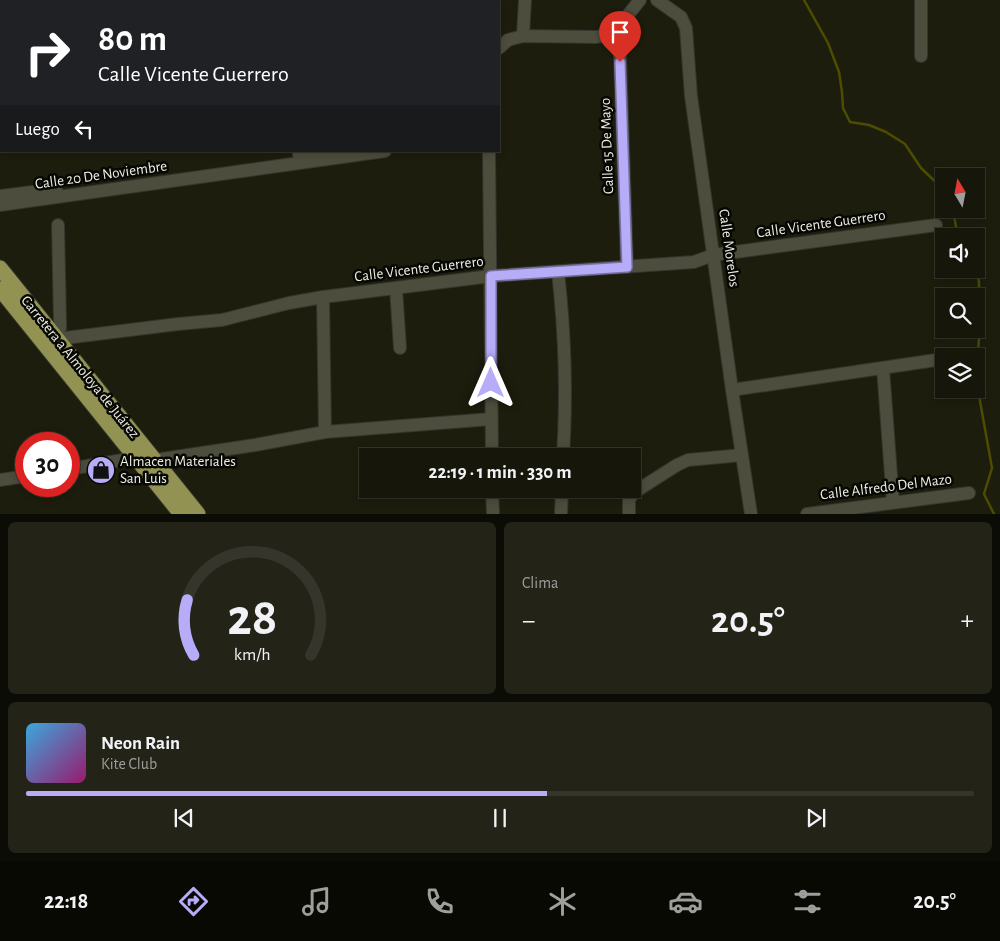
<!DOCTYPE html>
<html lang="es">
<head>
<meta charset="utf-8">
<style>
  :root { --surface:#16160a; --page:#232318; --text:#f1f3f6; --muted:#9e9f9c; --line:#35352b; --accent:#b6acf8 }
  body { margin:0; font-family:"Alegreya Sans",sans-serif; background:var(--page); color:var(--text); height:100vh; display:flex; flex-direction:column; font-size:19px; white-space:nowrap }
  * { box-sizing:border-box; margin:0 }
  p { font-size:16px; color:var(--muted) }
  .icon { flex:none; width:28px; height:28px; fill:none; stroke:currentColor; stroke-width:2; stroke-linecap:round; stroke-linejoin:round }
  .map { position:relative; height:514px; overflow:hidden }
  .sheet { display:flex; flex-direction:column; gap:8px; padding:8px; background:#0c0c06; flex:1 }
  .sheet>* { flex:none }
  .guide { position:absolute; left:0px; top:0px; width:500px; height:152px; box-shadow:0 2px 8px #0003,0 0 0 1px var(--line); background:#202124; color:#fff; overflow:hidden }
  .needle { width:32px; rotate:350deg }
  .tools { position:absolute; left:935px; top:168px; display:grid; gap:10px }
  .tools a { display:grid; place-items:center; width:50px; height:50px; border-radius:0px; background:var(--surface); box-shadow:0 2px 8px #0003,0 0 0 1px var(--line); font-size:25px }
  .speed { position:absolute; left:15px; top:432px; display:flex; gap:10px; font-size:25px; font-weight:700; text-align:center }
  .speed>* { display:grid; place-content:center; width:65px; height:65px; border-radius:50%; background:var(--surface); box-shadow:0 2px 8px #0003,0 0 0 1px var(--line); line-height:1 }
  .speed .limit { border:8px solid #d22; background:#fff; color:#111 }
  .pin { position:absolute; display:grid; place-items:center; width:42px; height:42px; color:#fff; margin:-51px -21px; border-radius:50% 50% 50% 0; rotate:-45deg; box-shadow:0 0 5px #0007 }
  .pin .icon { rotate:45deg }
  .me { position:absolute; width:55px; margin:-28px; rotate:0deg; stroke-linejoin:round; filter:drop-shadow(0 0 4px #0008) }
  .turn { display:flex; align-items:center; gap:18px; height:105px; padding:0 15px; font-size:22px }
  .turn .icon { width:65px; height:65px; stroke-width:2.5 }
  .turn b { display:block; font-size:35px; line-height:42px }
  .then { display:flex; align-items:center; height:48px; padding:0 15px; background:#0003; gap:10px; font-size:19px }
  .big { font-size:38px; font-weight:600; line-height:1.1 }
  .sheet .widget { flex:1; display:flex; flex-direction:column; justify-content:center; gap:8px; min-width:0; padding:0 18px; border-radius:8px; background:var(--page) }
  .sheet .dial { align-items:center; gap:0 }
  .dial svg { height:130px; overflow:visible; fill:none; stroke:var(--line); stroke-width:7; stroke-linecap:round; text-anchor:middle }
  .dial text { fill:var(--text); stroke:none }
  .song { display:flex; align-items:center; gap:15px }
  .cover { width:60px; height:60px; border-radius:8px; background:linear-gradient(135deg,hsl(200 70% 55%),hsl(320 70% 35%)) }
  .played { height:5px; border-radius:2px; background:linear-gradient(90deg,var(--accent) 55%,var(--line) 55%) }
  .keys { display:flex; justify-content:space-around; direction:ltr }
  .heat { display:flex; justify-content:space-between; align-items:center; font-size:28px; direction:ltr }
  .sheet .tiles { flex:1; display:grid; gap:8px; grid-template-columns:1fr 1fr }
  .widget:last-child { grid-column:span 2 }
  .trip { position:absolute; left:359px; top:448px; width:282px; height:50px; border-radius:0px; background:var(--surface); box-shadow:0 2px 8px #0003,0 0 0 1px var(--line); font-weight:600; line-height:50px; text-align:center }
  .menu { display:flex; height:80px; justify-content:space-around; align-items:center; background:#090904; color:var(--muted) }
  .menu .icon { width:35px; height:35px }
  .menu .on { color:var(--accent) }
  .menu b { font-size:22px; color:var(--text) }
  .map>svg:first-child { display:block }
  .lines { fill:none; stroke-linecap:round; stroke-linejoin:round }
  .stream { stroke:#4d4c00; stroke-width:2.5 }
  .minor-casing { stroke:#35352e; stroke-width:14 }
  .major-casing { stroke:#35352e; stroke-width:17 }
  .minor { stroke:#4c4d3c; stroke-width:12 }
  .major { stroke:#929352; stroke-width:15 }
  .route-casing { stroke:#7670a1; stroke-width:12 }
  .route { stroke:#b6acf8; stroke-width:9 }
  .labels { text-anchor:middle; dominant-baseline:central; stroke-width:5; stroke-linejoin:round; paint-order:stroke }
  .street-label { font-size:15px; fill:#eeefe4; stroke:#070703 }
  .poi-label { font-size:15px; fill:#eeefe4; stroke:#070703; text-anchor:start }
</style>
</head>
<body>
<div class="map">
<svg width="1000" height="514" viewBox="0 0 1000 514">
  <rect width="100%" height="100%" fill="#1d1d0e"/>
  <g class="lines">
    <g class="stream">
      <polyline points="804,0 828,43 839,72 842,92 843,108 850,122 869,125 886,132 905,144 921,168 944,190"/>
      <polyline points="953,209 956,227 960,236"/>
      <polyline points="976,268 979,282 979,339 977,363 979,371 978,390 992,468 984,494 994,514"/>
    </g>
    <defs>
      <g id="minor">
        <polyline points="136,0 136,1"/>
        <polyline points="383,0 383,1"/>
        <polyline points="657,0 681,17 686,28 691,96 732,390 751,514"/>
        <polyline points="39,1 39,0"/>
        <polyline points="619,25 627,267"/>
        <polyline points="523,36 525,0"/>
        <path d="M499,48L508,40L523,36L596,37C616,35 628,14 640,0"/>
        <polyline points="921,56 921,0"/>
        <polyline points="0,84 1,84"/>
        <polyline points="489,151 492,456"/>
        <polyline points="299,155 321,151"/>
        <polyline points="0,196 56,189"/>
        <polyline points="0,205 385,151"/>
        <path d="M558,272C565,334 567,394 563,456"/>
        <polyline points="396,288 400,348"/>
        <polyline points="323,297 325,432"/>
        <polyline points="51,331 60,328 60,322 58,225"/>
        <polyline points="57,339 178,324 222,320 289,303 323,297 491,276 694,262 713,255 936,225"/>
        <polyline points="883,368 893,502"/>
        <polyline points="732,390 936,360"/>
        <polyline points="155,460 255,445 325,432 491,419"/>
        <polyline points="69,469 135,458"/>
        <polyline points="0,480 26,476"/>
        <polyline points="492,489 493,514"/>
        <polyline points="561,514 562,489"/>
        <polyline points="629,514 629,500 633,493 677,465 688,460 742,455"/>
        <polyline points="807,514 969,493"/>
      </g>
      <g id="major">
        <polyline points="0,268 198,514"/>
        <polyline points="0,289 181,514"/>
      </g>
    </defs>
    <use href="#minor" class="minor-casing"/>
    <use href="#major" class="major-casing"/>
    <use href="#minor" class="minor"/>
    <use href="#major" class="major"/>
  </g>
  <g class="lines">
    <defs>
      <polyline id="route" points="491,383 491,276 627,267 620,62"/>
    </defs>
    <use href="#route" class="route-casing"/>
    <use href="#route" class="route"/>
  </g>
  <defs>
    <symbol id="shop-disc" viewBox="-11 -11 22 22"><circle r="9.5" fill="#b6acf8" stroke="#070703"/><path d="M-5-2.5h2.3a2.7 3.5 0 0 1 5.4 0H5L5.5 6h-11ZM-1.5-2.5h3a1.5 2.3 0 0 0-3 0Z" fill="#111"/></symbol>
  </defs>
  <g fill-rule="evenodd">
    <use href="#shop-disc" x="85" y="454" width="32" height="32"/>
  </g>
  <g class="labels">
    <g class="street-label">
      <text transform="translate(607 146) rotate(-92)">Calle 15 De Mayo</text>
      <text transform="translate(101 175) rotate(-8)">Calle 20 De Noviembre</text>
      <text transform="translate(821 224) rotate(-8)">Calle Vicente Guerrero</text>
      <text transform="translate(729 248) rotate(82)">Calle Morelos</text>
      <text transform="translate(419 269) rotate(-7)">Calle Vicente Guerrero</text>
      <text transform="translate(80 367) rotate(51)">Carretera a Almoloya de Juárez</text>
      <text transform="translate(886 487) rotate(-7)">Calle Alfredo Del Mazo</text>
    </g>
    <g class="poi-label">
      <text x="120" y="461">Almacen Materiales<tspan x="120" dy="17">San Luis</tspan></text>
    </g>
  </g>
</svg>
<div class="tools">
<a><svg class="needle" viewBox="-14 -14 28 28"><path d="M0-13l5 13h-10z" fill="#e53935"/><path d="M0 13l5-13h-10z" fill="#9e9f9c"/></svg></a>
<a><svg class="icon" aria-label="sound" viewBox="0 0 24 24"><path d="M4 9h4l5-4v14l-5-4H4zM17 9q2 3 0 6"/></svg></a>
<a><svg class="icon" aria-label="search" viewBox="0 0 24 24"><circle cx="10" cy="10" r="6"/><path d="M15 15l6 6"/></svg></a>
<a><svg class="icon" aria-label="layers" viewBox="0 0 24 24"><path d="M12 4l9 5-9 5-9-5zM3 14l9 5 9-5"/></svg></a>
</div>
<div class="speed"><div class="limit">30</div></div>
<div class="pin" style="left:620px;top:62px;background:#d93025"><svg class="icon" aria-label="arrive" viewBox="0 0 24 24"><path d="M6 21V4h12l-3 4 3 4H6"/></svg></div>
<svg class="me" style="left:491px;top:383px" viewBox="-20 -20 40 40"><path d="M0-17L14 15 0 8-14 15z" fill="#b6acf8" stroke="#fff" stroke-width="4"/></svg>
<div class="trip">22:19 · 1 min · 330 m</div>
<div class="guide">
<div class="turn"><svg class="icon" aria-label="right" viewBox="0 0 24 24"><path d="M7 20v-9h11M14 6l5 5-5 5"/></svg><div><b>80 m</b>Calle Vicente Guerrero</div></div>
<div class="then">Luego<svg class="icon" aria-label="left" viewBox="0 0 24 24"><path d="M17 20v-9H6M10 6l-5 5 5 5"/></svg></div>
</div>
</div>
<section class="sheet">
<div class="tiles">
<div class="widget dial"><svg viewBox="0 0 100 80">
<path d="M14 69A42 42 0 1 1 86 69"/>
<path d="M14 69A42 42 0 0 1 10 35" stroke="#b6acf8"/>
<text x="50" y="56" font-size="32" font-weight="700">28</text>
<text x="50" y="72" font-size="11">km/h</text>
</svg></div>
<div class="widget"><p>Clima</p>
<div class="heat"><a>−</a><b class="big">20.5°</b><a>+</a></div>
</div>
<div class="widget">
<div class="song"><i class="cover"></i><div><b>Neon Rain</b><p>Kite Club</p></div></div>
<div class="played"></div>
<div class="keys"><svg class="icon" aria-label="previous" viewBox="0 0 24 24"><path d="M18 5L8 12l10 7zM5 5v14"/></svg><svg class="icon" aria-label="pause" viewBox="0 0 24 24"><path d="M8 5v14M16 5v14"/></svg><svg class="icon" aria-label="next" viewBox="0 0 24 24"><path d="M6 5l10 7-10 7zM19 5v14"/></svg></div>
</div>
</div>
</section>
<nav class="menu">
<b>22:18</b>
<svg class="icon on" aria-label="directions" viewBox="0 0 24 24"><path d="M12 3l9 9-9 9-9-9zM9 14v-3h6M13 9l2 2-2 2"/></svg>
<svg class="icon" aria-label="music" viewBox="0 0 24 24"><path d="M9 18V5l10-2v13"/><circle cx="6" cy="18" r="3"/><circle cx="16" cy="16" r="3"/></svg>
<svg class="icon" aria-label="phone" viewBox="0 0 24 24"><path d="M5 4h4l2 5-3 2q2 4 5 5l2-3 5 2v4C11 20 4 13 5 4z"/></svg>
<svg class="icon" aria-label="climate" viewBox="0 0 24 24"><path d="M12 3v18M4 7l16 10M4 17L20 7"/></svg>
<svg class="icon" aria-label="car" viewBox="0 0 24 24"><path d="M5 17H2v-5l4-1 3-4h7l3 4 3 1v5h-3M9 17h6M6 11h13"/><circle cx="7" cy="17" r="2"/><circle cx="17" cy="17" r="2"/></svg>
<svg class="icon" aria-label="filters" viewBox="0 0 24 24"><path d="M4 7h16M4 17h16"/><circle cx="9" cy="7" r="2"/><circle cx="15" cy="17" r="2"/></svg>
<b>20.5°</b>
</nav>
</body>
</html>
